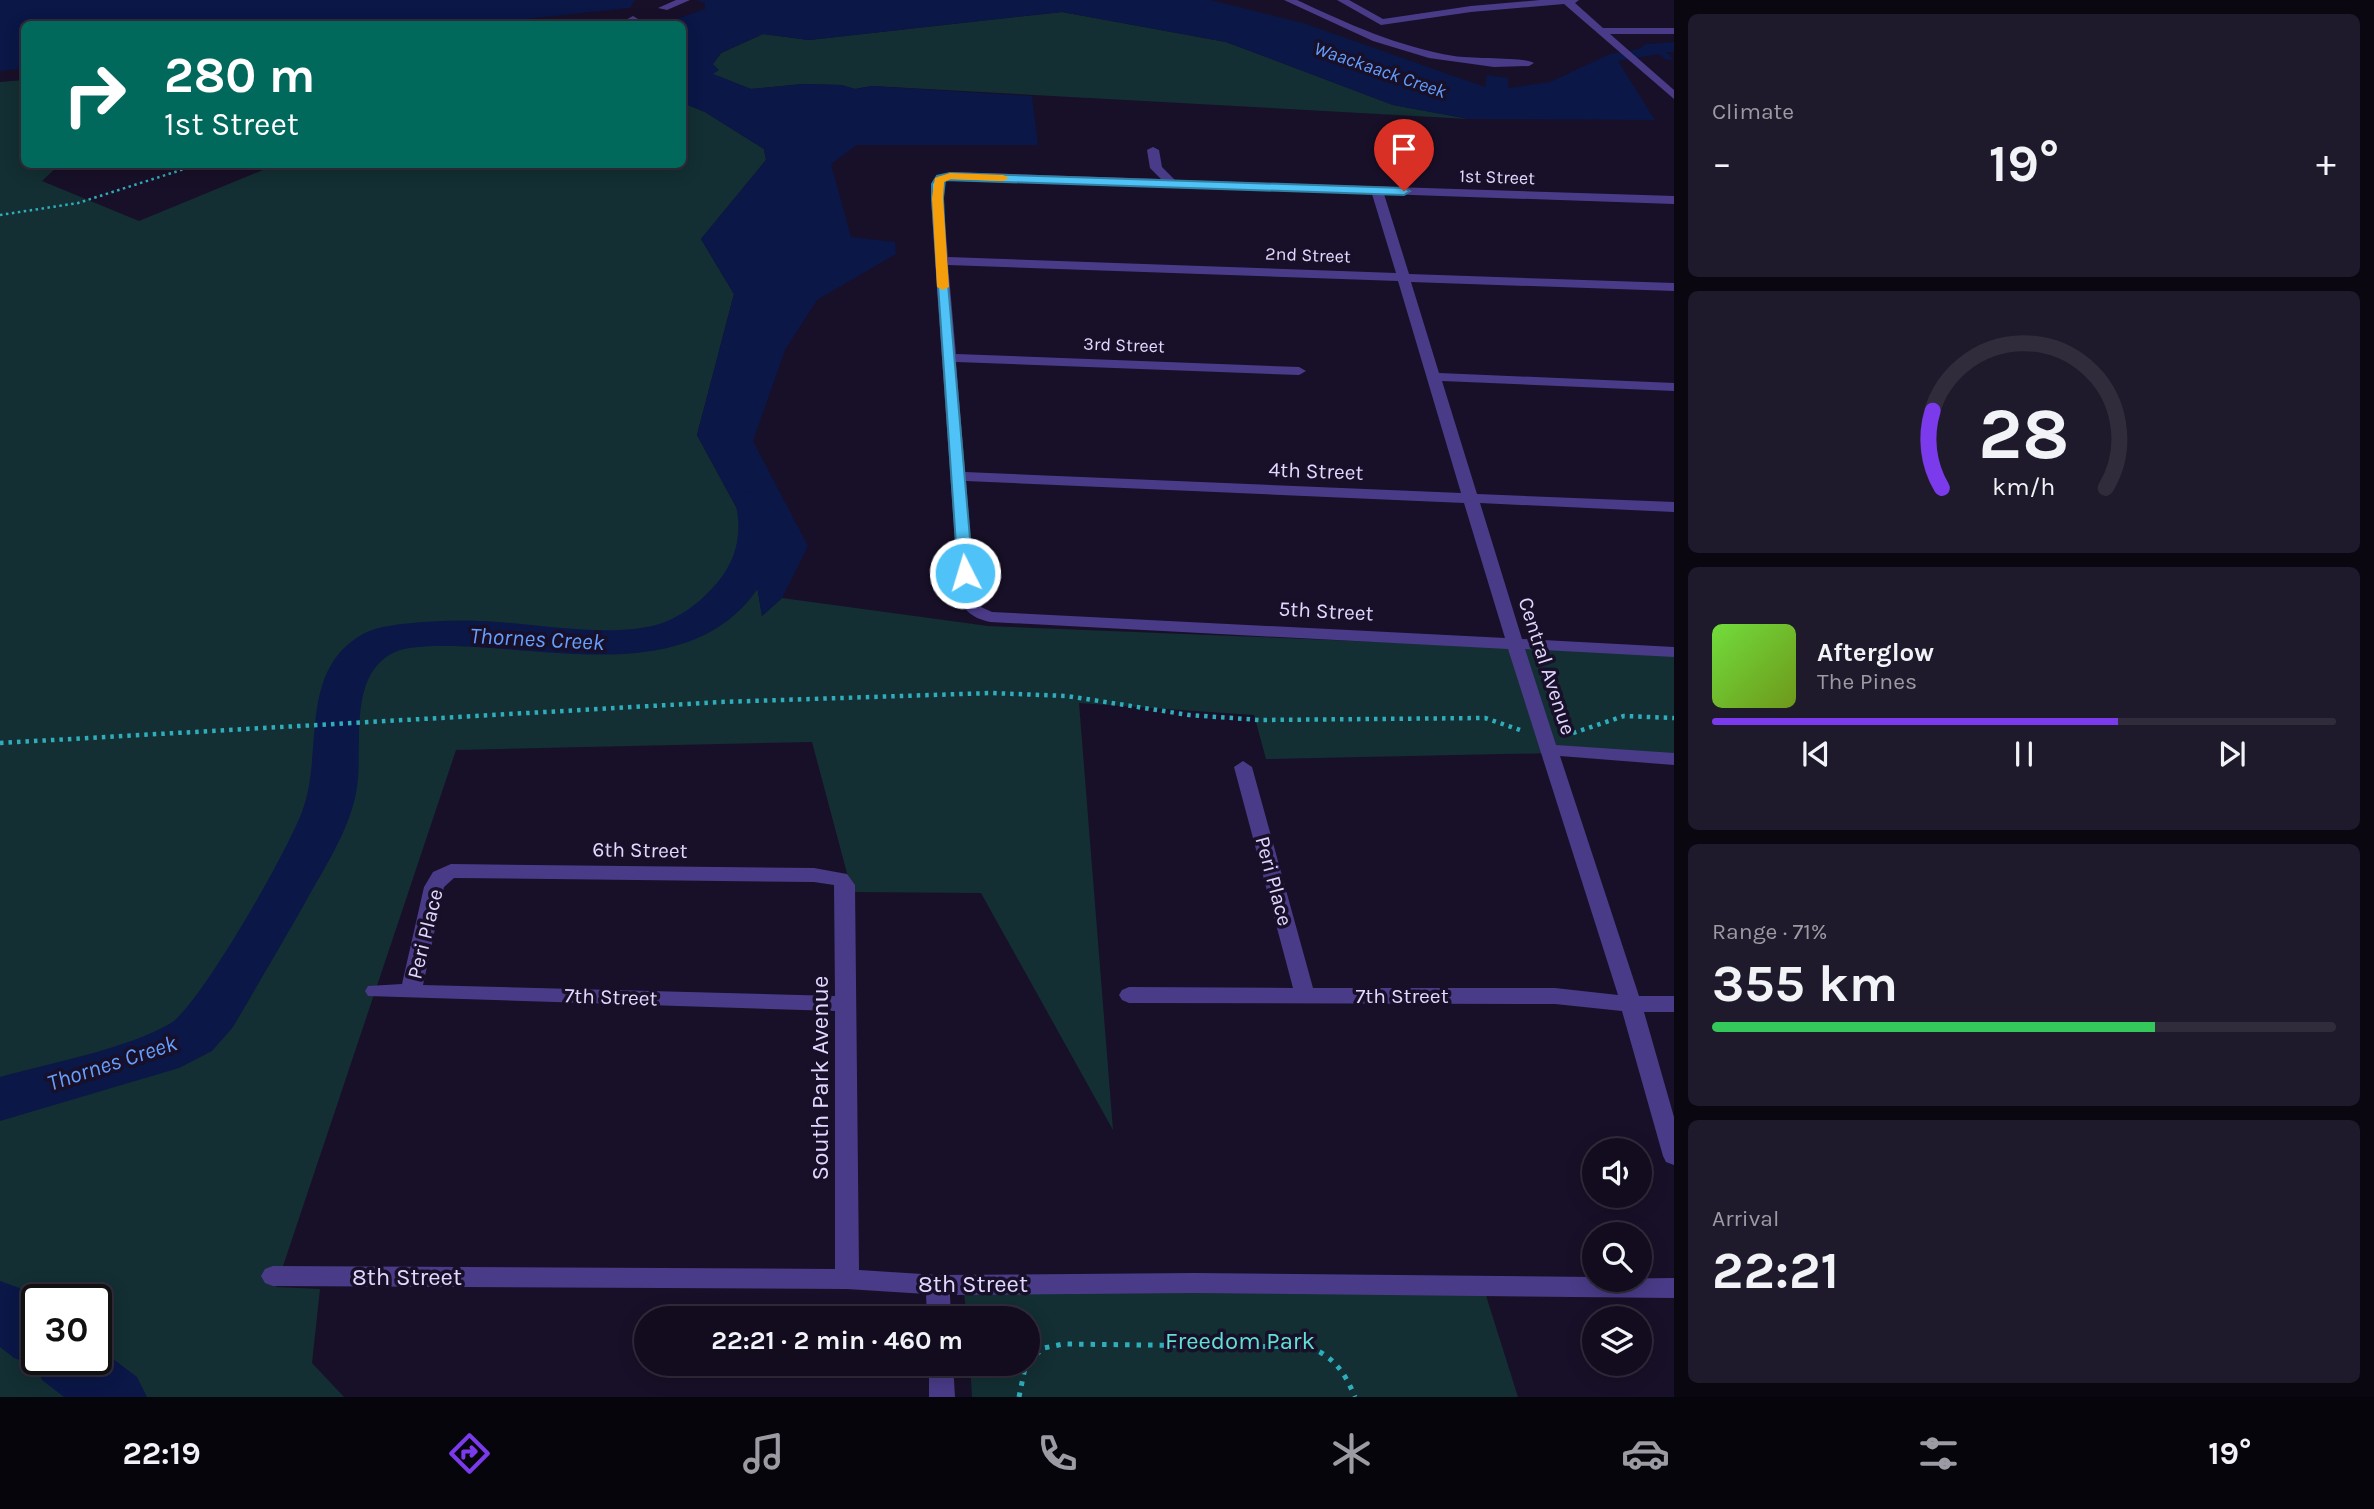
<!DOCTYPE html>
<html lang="en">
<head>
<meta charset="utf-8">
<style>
  :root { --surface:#120c1e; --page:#1f1a2b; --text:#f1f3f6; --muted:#9c9ba4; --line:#312c3c; --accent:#7c3aed }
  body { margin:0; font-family:Karla,sans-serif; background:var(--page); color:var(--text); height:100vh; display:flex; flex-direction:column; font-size:26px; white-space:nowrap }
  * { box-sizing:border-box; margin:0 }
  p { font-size:23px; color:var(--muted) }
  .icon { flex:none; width:38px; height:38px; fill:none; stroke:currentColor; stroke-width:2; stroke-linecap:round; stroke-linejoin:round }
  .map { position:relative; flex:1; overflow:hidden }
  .details { display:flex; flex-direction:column; gap:14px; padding:14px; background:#0a0710; width:700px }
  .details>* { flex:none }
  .guide { position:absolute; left:21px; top:21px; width:665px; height:147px; border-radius:10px; box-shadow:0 4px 18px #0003,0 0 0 2px var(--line); background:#00695c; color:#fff; overflow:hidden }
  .tools { position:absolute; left:1582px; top:1138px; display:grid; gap:14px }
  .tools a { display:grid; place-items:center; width:70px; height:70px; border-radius:50%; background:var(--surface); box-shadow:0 4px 18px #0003,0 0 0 2px var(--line); font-size:35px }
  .speed { position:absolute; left:21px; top:1284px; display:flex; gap:14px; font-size:35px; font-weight:700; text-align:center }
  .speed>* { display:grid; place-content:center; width:91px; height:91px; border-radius:50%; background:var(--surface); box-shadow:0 4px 18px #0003,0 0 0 2px var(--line); line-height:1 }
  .speed .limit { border:4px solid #111; border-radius:10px; background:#fff; color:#111 }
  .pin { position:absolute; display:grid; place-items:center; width:60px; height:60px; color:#fff; margin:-72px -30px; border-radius:50% 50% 50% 0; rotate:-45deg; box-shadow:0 0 7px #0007 }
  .pin .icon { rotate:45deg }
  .me { position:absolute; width:77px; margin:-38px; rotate:355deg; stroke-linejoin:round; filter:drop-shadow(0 0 5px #0008) }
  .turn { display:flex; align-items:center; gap:24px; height:147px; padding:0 28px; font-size:32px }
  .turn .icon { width:91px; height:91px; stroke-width:2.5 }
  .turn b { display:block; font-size:49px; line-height:60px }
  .big { font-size:52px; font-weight:700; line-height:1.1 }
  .details .tile { flex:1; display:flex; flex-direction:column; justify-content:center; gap:10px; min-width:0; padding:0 24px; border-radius:10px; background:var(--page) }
  .details .dial { align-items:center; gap:0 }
  .dial svg { height:182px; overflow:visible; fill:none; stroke:var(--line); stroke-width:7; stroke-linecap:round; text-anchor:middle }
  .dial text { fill:var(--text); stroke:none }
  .song { display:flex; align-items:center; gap:21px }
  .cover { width:84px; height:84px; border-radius:10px; background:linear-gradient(135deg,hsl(100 70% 55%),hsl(80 70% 35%)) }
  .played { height:7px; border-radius:4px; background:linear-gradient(90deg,var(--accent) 65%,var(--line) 65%) }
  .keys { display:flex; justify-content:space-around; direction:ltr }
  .heat { display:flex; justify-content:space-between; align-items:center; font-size:38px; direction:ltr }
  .charge { height:10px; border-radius:5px; background:linear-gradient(90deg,#34c759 71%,var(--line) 0) }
  .trip { position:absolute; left:634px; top:1306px; width:406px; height:70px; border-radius:35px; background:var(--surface); box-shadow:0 4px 18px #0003,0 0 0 2px var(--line); font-weight:700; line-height:70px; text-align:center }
  .menu { display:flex; height:112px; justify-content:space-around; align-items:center; background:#07050c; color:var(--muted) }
  .menu .icon { width:49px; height:49px }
  .menu .selected { color:var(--accent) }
  .menu b { font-size:32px; color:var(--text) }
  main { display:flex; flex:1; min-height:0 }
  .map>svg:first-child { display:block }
  .green { fill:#132f33; fill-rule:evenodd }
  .water { fill:#0a1747 }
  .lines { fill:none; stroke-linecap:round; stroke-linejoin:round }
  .river { fill:#0a1747; fill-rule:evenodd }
  .path-far2 { stroke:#2fadbb; stroke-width:2.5; stroke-dasharray:2.5 3.5; stroke-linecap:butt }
  .path-far1 { stroke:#2fadbb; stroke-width:4.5; stroke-dasharray:3.5 5; stroke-linecap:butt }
  .path { stroke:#2fadbb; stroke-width:5; stroke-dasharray:4.5 7; stroke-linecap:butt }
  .minor { fill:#4a3b88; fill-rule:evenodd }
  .route { fill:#4fc3f7; stroke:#337fa1; stroke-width:2 }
  .slow { fill:#f59e0b }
  .labels { text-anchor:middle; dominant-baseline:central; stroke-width:7; stroke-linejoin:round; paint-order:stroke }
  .far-street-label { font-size:18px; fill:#e2d7ff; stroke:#181028 }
  .far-water-label { font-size:19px; font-style:italic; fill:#659fff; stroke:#181028 }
  .street-label { font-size:21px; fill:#e2d7ff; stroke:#181028 }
  .water-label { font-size:23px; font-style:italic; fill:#659fff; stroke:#181028 }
  .near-street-label { font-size:24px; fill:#e2d7ff; stroke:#181028 }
  .near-park-label { font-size:24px; fill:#61e1d6; stroke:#181028 }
</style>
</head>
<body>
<main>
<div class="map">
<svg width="1674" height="1397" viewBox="0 0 1674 1397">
  <rect width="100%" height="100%" fill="#181028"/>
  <g class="green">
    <polygon points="1062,12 1226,42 1393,105 1469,119 872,86 855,89 841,85 803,84 751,89 712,74 713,64 721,53 763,34 809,40"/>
    <path d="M24,80V164L59,165L42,181L139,221L275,165L682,164L683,103L705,112L764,149L766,160L701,239L734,294L697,435L747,527L762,616L782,598L988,626L1674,654V762L1555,753L1266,759L1254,715L1079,703L1113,1130L981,893L852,892L812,742L456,750L276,1287L320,1289L312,1363L344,1397H0V82ZM37,1300H96V1360H37Z"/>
    <polygon points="963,1285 1483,1286 1518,1397 972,1397 970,1363 1027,1363 1027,1318 967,1318"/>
  </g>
  <g class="water">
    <polygon points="0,0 635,0 630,8 477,24 24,24 24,68 0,71"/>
    <polygon points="696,0 1210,0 1306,24 1485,87 1487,75 1508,78 1508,88 1550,82 1610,54 1639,49 1646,44 1674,42 1674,52 1666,52 1674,59 1666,60 1659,54 1618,61 1655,120 1469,119 1393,105 1226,42 1062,12 809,40 763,34 721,53 713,64 719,70 713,74 751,89 803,84 841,85 855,89 872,86 1032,96 1038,145 857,145 831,164 851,237 895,242 896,254 817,300 785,350 753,441 808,546 782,598 762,616 747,527 697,435 734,294 701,239 766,160 764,149 705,112 683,103 682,24 663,24 705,9 705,3"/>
  </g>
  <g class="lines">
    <g class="river">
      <path d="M755,490L769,494C785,517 781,544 769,569C713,683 576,652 474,647C453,646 413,644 395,652C345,675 365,750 356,793C348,833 324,868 305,903C281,945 257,986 233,1027L212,1051L179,1068L0,1121V1077C50,1063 127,1049 171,1023C200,1005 293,843 304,806C323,748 299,670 363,634C380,625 403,624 422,622C447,620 472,620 498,622C545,625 621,639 665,622C687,613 702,600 717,583C737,559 743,532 735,502L741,494Z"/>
      <polygon points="0,1281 22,1289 37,1303 37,1360 96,1360 96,1346 137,1377 147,1397 64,1397 42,1380 36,1366 14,1358 0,1347"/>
    </g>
    <polyline class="path-far2" points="0,215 78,203 200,164"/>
    <g class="path-far1">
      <polyline points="1573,733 1624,716 1674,718"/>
      <polyline points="0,743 721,702 991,693 1067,696 1189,715 1260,720 1485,718 1523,731"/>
    </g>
    <g class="path">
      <path d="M1027,1362L1044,1348L1063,1344L1310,1347C1335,1358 1345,1373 1355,1397"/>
      <polyline points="1019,1397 1026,1363"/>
    </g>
    <g class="minor">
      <polygon points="676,0 690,0 667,10 658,8"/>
      <path d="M1284,0H1297C1348,24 1399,47 1454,56C1471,59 1526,57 1534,63L1529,66L1494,67L1429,58L1373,41Z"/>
      <polygon points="1337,0 1349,0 1383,19 1471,6 1540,0 1579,0 1575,3 1603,28 1674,28 1674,34 1610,34 1674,90 1674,99 1564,4 1471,12 1381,25"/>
      <path d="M633,16L638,19C633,25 625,25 618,24Z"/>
      <path d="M1153,147L1159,150L1162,167L1175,180L1674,196V204L1384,194L1409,274L1674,283V291L1411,282L1439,373L1674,383V391L1442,381L1477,494L1674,502V512L1480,503L1522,639L1674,647V657L1525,649L1556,745L1674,753V765L1560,756L1639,996H1674V1012H1644L1674,1117V1165L1666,1162L1663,1156L1622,1011L1555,1004L1129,1003L1122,1000L1119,995L1122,990L1129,987L1293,988L1234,767L1243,761L1252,767L1313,988H1555L1618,995L1508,649L990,622C974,618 965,613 959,597L935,261L931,198L933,180L950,172L1161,179L1150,168L1147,150ZM951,180L1372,194L1396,273L948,257L943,198L945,182ZM948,265L1398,281L1461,493L965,472L956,362L1299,375L1306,371L1299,367L956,354ZM966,481L1464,503L1505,638L992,612L981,607L975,597Z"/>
      <path d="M451,864L814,868L847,874L855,885L859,1270L938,1275L1194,1273L1594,1277V1279L1674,1278V1298L1194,1293L950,1295L951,1318H927L926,1294L847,1289L273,1286L265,1283L261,1276L265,1269L273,1266L835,1269V1011L368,996L365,991L368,986L402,984L424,887L433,872ZM454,878L814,882L834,885L835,996L423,985L444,887Z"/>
      <polygon points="929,1363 953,1363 955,1397 929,1397"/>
    </g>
  </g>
  <polygon class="route" points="950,173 1404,188 1410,191 1404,195 945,180 943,198 946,261 973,573 965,577 958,573 932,198 932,184 937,176"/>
  <polygon class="slow" points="950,173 1003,175 1009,178 1003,181 951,179 944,182 943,198 949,287 943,290 937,287 932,198 935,178"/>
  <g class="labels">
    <g class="far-street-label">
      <text transform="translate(1497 177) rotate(2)">1st Street</text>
      <text transform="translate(1308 255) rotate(2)">2nd Street</text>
      <text transform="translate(1124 345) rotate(2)">3rd Street</text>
    </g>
    <g class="far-water-label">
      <text transform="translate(1380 70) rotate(19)">Waackaack Creek</text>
    </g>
    <g class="street-label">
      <text transform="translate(1316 471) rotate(2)">4th Street</text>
      <text transform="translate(1326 611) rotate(3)">5th Street</text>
      <text transform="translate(1547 666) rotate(72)">Central Avenue</text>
      <text transform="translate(640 850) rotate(1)">6th Street</text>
      <text transform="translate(1274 881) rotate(75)">Peri Place</text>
      <text transform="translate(425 934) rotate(-76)">Peri Place</text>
      <text x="1402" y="996">7th Street</text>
      <text transform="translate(611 997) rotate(2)">7th Street</text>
    </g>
    <g class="water-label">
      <text transform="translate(537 639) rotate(3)">Thornes Creek</text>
      <text transform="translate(112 1063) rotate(-18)">Thornes Creek</text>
    </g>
    <g class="near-street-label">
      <text transform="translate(820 1078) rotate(-90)">South Park Avenue</text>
      <text x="407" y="1277">8th Street</text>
      <text x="973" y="1284">8th Street</text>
    </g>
    <g class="near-park-label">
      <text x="1240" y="1341">Freedom Park</text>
    </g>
  </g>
</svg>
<div class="tools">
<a><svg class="icon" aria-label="sound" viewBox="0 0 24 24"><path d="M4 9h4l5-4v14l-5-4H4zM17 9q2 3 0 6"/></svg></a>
<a><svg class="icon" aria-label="search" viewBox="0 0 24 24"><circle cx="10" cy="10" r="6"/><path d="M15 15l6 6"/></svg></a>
<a><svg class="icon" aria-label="layers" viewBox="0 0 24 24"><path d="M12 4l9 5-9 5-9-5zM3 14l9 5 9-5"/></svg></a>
</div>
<div class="speed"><div class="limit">30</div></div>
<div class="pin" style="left:1404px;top:191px;background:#d93025"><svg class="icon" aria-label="arrive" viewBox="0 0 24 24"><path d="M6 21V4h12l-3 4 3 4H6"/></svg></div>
<svg class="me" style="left:965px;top:573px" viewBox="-20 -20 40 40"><circle r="17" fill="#4fc3f7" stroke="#fff" stroke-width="3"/><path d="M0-11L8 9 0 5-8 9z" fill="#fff"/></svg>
<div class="trip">22:21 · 2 min · 460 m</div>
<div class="guide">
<div class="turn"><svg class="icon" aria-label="right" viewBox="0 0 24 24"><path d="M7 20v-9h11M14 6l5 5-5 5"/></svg><div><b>280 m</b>1st Street</div></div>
</div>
</div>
<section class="details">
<div class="tile"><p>Climate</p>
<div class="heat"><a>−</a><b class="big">19°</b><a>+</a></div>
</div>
<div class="tile dial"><svg viewBox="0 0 100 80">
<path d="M14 69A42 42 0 1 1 86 69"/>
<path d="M14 69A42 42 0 0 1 10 35" stroke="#7c3aed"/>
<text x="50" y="56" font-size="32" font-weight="700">28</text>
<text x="50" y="72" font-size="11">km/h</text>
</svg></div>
<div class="tile">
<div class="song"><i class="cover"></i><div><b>Afterglow</b><p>The Pines</p></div></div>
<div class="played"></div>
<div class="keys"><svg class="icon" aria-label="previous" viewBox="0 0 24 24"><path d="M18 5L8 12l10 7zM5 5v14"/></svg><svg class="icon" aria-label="pause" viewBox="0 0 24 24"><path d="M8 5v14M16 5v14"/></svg><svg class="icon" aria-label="next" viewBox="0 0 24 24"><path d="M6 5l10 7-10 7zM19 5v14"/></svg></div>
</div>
<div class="tile"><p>Range · 71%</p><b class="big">355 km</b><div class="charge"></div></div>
<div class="tile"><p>Arrival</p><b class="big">22:21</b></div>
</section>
</main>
<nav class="menu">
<b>22:19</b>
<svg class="icon selected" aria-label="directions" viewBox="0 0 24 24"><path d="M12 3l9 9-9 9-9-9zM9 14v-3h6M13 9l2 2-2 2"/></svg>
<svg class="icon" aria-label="music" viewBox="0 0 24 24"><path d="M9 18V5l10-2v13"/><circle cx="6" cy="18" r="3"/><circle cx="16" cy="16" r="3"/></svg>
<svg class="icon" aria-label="phone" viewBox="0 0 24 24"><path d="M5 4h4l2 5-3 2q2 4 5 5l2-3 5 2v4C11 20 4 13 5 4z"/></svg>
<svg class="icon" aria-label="climate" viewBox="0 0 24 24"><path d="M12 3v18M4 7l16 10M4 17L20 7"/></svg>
<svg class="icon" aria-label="car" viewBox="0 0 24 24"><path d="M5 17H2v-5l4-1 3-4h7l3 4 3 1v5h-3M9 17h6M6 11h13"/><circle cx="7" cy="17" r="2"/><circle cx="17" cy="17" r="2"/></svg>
<svg class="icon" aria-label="filters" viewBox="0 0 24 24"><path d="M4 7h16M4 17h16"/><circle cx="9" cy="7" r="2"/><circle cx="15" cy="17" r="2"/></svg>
<b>19°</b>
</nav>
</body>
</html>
